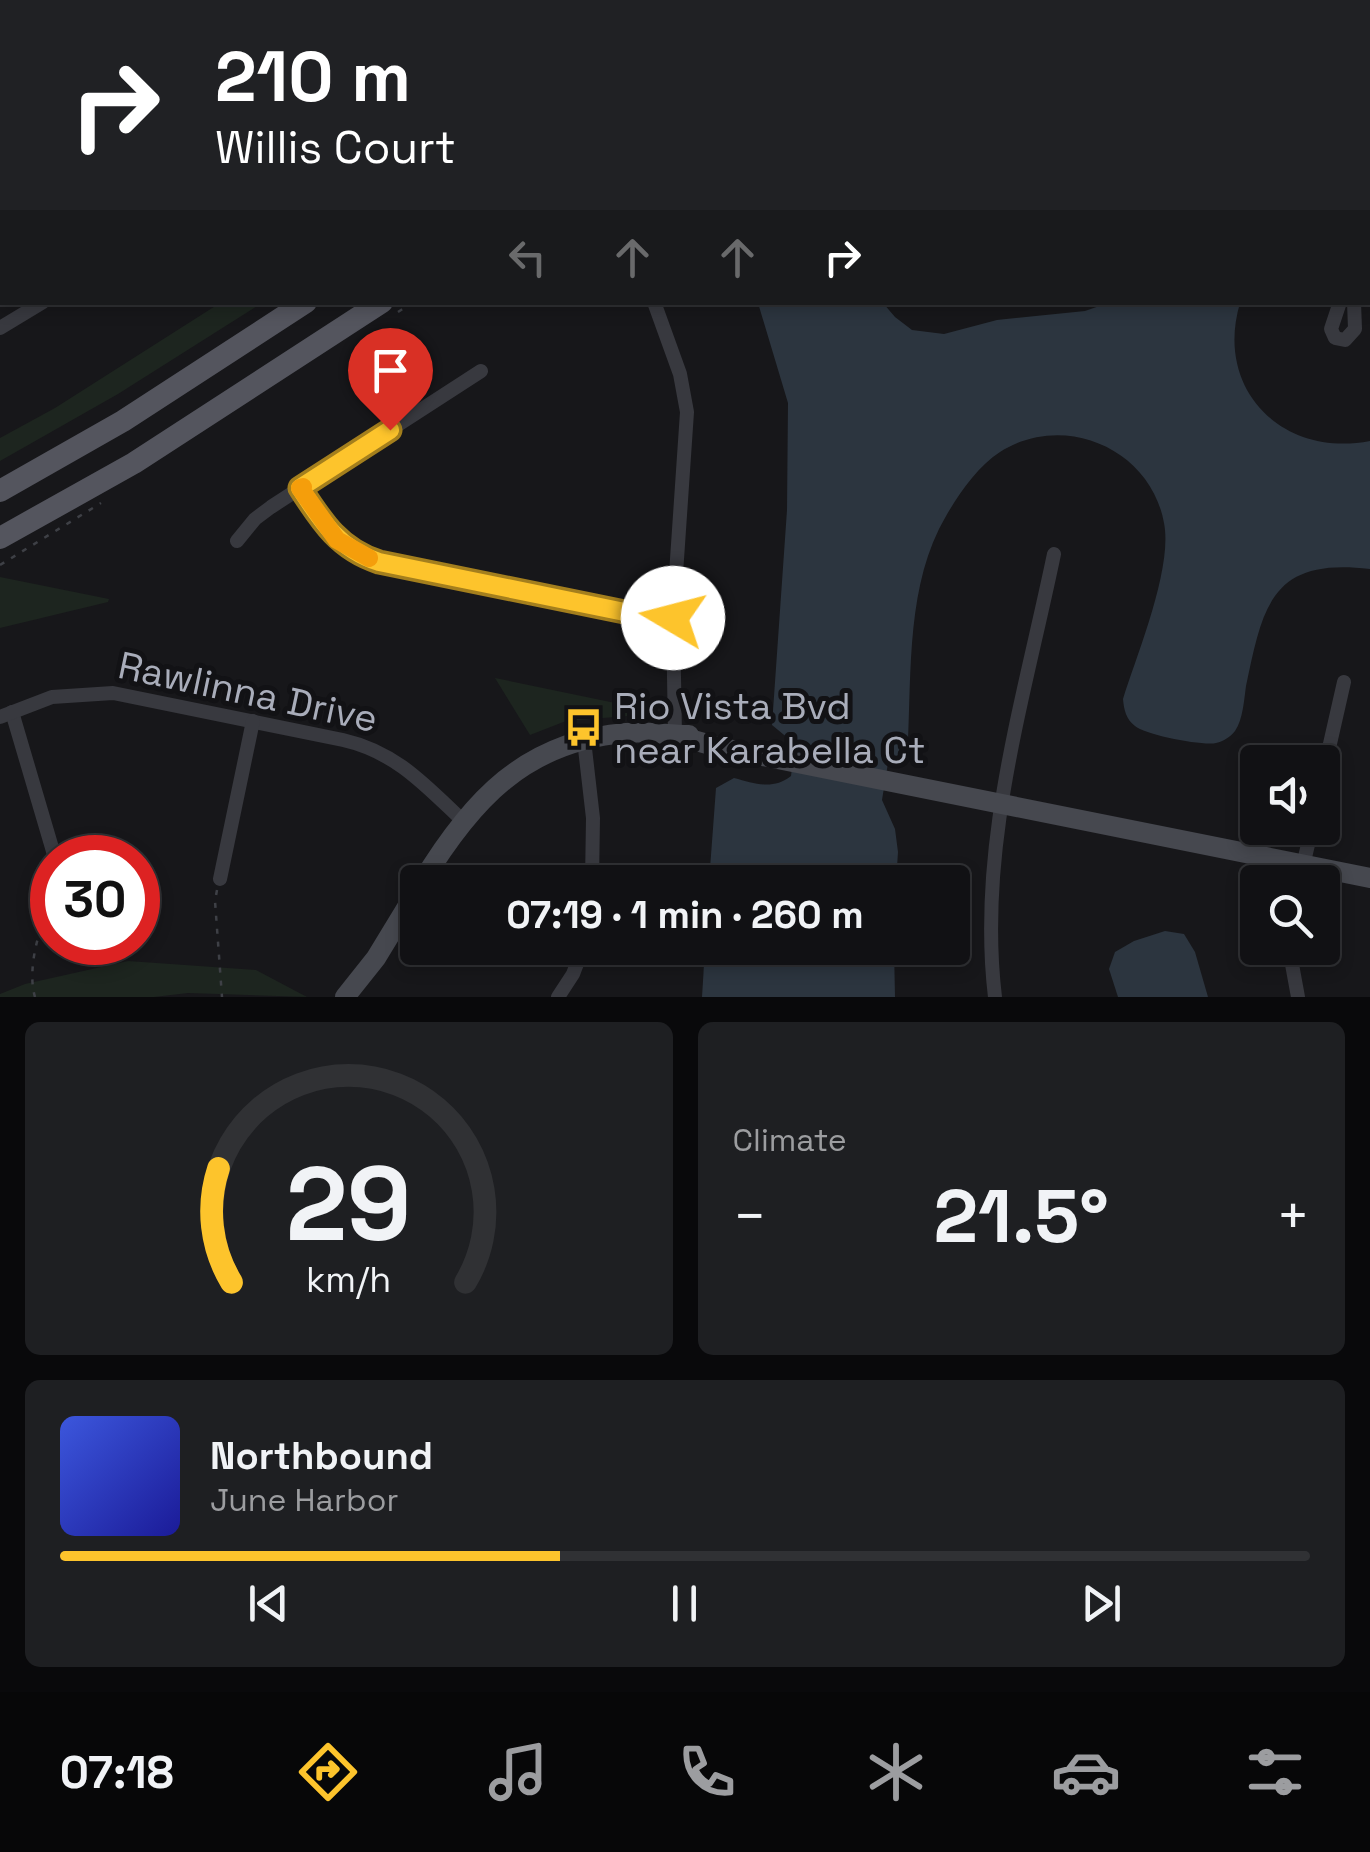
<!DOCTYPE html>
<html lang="en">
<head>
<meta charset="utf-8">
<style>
  :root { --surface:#111114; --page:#1e1f22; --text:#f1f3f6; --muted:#9c9da0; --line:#303134; --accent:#fdc42c }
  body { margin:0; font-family:"Space Grotesk",sans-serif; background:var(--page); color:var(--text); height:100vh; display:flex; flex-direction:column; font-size:38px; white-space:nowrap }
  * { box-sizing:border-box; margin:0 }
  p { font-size:32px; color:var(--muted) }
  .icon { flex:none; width:55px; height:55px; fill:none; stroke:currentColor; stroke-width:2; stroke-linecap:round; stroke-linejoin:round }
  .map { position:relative; height:997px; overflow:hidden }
  .panel { display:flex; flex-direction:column; gap:25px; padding:25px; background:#09090b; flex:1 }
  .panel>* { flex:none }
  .hud { position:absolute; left:0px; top:0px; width:1370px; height:305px; box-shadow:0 5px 15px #0003,0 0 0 2px var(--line); background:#202124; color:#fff; overflow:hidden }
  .fabs { position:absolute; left:1240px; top:745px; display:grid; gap:20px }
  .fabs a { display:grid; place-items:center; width:100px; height:100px; border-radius:10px; background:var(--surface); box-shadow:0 5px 15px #0003,0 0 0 2px var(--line); font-size:50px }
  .speed { position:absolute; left:30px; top:835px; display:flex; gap:20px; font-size:50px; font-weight:700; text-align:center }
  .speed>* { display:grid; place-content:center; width:130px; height:130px; border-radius:50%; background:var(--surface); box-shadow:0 5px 15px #0003,0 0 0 2px var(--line); line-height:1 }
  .speed .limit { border:15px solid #d22; background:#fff; color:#111 }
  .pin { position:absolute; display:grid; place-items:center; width:85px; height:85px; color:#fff; margin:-102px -42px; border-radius:50% 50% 50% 0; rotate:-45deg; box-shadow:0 0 10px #0007 }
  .pin .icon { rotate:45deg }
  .me { position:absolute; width:110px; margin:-55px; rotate:278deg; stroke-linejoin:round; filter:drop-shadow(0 0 8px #0008) }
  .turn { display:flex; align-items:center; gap:35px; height:210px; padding:0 50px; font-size:45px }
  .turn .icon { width:130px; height:130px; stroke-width:2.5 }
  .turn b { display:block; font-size:70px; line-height:85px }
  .lanes { display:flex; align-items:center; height:95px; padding:0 50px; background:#0003; justify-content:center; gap:50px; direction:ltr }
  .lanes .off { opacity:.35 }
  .big { font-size:75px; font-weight:800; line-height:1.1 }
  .panel .card { flex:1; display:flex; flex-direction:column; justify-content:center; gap:15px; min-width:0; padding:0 35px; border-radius:15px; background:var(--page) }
  .panel .dial { align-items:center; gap:0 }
  .dial svg { height:260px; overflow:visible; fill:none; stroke:var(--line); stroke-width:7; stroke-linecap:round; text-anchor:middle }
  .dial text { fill:var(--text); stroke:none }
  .song { display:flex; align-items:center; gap:30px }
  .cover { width:120px; height:120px; border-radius:15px; background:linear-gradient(135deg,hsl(230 70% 55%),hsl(240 70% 35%)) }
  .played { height:10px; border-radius:5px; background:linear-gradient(90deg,var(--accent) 40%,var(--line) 40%) }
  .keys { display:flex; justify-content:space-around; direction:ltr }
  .heat { display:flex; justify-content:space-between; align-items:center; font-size:55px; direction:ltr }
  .panel .tiles { flex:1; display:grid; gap:25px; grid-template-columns:1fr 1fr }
  .card:last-child { grid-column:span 2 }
  .trip { position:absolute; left:400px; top:865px; width:570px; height:100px; border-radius:10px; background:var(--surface); box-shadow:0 5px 15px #0003,0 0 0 2px var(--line); font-weight:800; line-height:100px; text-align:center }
  .dock { display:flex; height:160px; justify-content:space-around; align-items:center; background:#070708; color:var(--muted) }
  .dock .icon { width:70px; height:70px }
  .dock .current { color:var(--accent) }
  .dock b { font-size:45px; color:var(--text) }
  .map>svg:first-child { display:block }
  .green { fill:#1d251f }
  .water { fill:#2c353f }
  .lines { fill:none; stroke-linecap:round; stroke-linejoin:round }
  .path { stroke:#3e4046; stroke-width:2.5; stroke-dasharray:5 8; stroke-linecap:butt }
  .street { stroke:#38393f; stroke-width:14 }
  .secondary { stroke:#46484f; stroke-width:20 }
  .primary { stroke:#54555e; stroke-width:22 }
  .route-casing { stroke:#a47f1d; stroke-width:25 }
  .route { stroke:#fdc42c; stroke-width:18 }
  .slow { stroke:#f59e0b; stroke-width:18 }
  .labels { text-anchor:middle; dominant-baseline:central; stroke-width:10; stroke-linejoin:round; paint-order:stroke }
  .street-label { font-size:38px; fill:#a9adba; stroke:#121215 }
  .poi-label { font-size:38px; fill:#a9adba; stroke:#121215; text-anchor:start }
</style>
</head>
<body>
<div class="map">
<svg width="1370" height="997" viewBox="0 0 1370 997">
  <rect width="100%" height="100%" fill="#17171a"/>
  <g class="green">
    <polygon points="220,303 262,303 118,394 0,461 0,438 55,408"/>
    <polygon points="0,577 109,599 108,602 0,628"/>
    <polygon points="495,678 649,710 640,715 566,721 530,735"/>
    <polygon points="128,961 256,970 307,997 188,993 154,997 0,997 0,994 25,984"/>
  </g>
  <g class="water">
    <path d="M758,303H883L895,317L912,330L944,334L997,320L1085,311L1108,303H1240C1214,390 1283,458 1370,441V569C1271,557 1263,606 1246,686C1244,700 1243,719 1235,731C1230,737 1224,741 1216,743C1203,746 1145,735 1135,726C1126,719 1124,710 1123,699C1137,654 1173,568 1164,523C1151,449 1064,411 1000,452C974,469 953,502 939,529C905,598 912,685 907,760L888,763L882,800L895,829L898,852L896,882H709L716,788L734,778C756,784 773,790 791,776L795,744L772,725L787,510L788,403Z"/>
    <polygon points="1165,931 1184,934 1195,952 1208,997 1118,997 1109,969 1115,952 1134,941"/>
    <polygon points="705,948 894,948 895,997 702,997"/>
  </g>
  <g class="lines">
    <g class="path">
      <polyline points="882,2 886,0"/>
      <polyline points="0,148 2,149"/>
      <polyline points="398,312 413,302"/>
      <polyline points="0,565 101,503"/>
      <polyline points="217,890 215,901 222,997"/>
      <path d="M35,997C27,971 38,927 52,904"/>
    </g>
    <g class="street">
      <polyline points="218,0 220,2"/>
      <polyline points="315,0 326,2"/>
      <polyline points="1325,0 1326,2"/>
      <polyline points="281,2 292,0"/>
      <polyline points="1092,2 1103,0"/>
      <polyline points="654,302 680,374 687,412 673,618 675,735"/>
      <polyline points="1340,302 1331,329 1335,338 1345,340 1355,329 1354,302"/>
      <polyline points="0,328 43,302"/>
      <polyline points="300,489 337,540 363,556 649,617 673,618"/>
      <polyline points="237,541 255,519 271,507 481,371"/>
      <polyline points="12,712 55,858"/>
      <path d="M0,717L52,697L113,693L343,740C396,752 425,785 463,821"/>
      <polyline points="584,740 593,818 592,882"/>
      <polyline points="1322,779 1344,682"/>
      <polyline points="220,879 253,721"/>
      <polyline points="1299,882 1312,828"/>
      <polyline points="1289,948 1298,997"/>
      <polyline points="558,997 573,974 583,948"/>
      <path d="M995,997C977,848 1024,699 1054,554"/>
    </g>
    <g class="secondary">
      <polyline points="675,735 718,747 1370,878"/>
      <path d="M422,882C471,801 525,741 626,733C647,731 668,735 689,735"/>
      <polyline points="345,997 376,958 418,889"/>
    </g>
    <g class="primary">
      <polyline points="768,2 772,0"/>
      <polyline points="847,2 851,0"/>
      <polyline points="0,491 123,421 306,302"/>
      <polyline points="0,538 134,463 382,302"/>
    </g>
  </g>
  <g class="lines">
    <defs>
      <path id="route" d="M390,430L300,488C322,522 339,549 379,562L649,617L673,618"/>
    </defs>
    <use href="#route" class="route-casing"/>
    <use href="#route" class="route"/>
    <polyline class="slow" points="303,487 300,488 337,540 369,558"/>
  </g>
  <defs>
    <symbol id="bus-bare" viewBox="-9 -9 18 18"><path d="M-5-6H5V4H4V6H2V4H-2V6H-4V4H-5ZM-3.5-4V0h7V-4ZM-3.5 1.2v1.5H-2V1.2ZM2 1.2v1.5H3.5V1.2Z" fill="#fdc42c" stroke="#121215" stroke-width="2.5" paint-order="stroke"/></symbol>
  </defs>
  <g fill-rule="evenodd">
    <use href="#bus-bare" x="556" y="700" width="55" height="55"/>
  </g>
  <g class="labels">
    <g class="street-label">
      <text transform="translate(248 692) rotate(12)">Rawlinna Drive</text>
    </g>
    <g class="poi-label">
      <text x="614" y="706">Rio Vista Bvd<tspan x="614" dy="44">near Karabella Ct</tspan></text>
    </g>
  </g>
</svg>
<div class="fabs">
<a><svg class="icon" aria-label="sound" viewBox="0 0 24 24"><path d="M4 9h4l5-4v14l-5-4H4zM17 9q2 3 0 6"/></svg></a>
<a><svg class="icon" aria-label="search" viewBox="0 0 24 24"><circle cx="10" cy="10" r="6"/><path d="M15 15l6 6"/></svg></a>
</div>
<div class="speed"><div class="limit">30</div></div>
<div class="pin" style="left:390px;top:430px;background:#d93025"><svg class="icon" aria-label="arrive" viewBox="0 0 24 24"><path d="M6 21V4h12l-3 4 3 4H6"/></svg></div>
<svg class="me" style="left:673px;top:618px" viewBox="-20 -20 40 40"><circle r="19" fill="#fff"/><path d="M0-13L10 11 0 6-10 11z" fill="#fdc42c"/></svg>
<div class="trip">07:19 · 1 min · 260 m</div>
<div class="hud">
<div class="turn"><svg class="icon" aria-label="right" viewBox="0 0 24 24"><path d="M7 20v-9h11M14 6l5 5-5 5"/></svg><div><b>210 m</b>Willis Court</div></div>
<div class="lanes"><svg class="icon off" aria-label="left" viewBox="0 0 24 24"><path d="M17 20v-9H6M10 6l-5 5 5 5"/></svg><svg class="icon off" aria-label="ahead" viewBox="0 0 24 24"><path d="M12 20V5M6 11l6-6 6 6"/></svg><svg class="icon off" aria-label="ahead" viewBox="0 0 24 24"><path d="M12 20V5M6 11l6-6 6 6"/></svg><svg class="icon" aria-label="right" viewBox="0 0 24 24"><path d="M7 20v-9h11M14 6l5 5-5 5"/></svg></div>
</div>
</div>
<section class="panel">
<div class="tiles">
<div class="card dial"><svg viewBox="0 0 100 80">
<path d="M14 69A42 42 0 1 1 86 69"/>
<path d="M14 69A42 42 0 0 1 10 34" stroke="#fdc42c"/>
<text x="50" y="56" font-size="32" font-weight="700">29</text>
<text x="50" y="72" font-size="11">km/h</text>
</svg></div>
<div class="card"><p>Climate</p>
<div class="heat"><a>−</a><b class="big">21.5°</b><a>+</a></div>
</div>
<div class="card">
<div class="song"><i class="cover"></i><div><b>Northbound</b><p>June Harbor</p></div></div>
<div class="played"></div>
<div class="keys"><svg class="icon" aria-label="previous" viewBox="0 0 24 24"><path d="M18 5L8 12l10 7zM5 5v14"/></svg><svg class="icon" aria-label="pause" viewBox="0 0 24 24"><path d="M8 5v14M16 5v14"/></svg><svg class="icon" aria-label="next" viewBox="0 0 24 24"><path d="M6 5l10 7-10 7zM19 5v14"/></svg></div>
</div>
</div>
</section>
<nav class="dock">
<b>07:18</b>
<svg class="icon current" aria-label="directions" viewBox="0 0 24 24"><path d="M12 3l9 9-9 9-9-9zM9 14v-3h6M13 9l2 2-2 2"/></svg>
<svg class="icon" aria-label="music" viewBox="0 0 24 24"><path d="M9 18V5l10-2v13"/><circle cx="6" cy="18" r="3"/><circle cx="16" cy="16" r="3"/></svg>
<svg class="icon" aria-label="phone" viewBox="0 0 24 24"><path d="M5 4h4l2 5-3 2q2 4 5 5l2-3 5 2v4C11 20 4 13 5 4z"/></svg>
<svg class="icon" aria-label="climate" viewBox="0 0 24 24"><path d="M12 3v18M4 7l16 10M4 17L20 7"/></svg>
<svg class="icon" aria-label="car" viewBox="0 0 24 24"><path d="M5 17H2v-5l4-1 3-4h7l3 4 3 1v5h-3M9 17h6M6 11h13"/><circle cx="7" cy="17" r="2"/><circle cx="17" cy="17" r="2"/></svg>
<svg class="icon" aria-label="filters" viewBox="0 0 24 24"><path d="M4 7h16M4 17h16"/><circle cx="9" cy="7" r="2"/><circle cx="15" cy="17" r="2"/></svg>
</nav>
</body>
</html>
